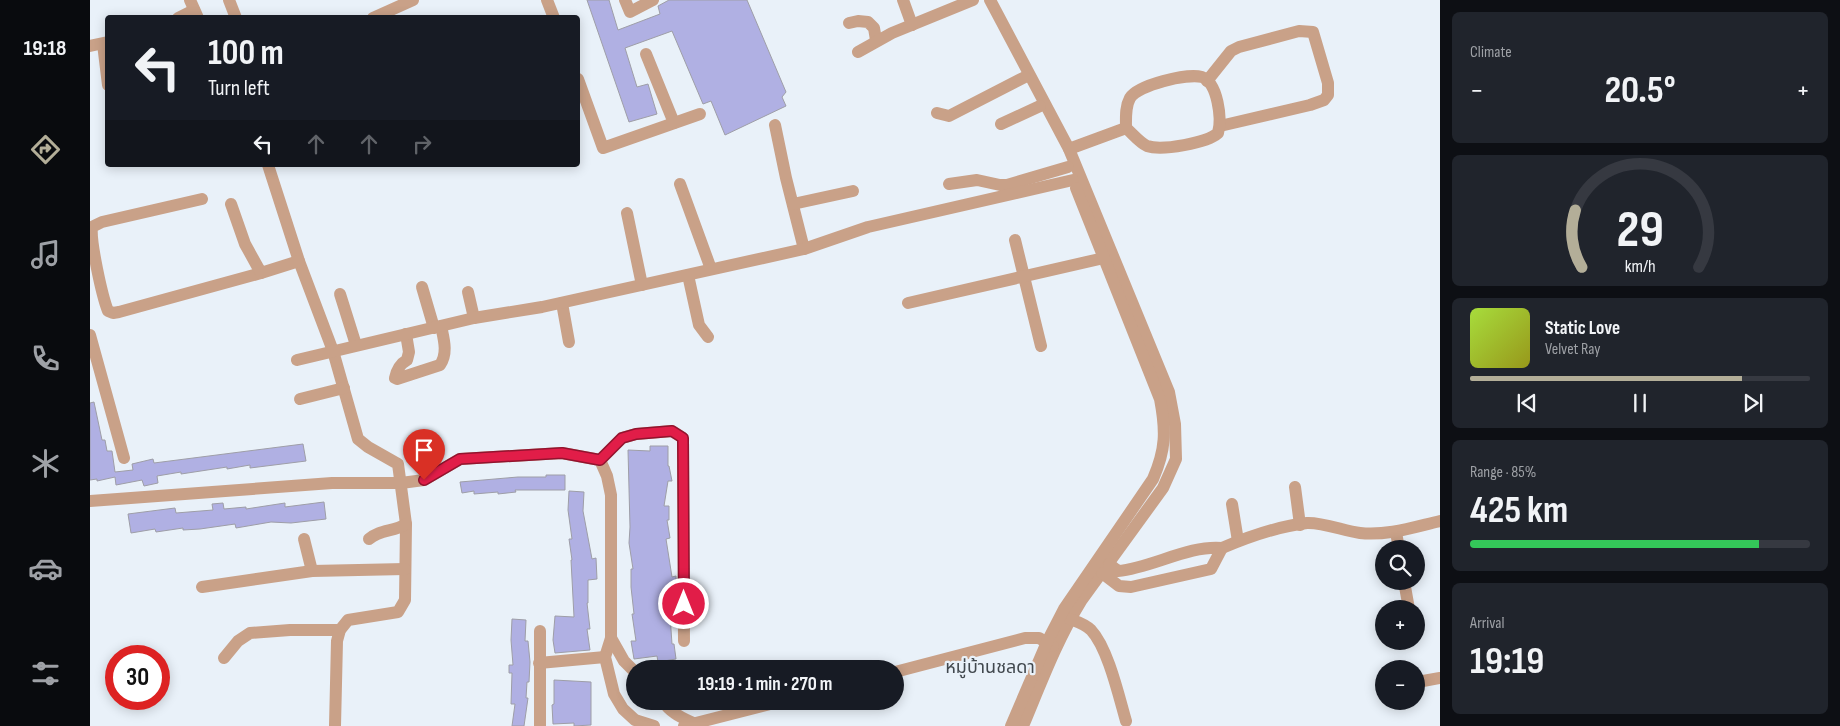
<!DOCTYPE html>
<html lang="en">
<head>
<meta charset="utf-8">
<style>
  :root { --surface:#171b24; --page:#20242c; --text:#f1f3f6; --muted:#9ea1a6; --line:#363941; --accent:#b3ae98 }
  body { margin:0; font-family:"Sofia Sans Condensed","Noto Sans Thai",sans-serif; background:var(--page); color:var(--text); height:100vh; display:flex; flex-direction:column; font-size:19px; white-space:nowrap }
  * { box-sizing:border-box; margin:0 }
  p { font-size:16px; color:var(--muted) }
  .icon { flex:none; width:28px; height:28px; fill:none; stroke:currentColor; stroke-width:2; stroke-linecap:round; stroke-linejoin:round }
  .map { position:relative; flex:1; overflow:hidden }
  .panel { display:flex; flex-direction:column; gap:12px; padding:12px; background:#0d0f14; width:400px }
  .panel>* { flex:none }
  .banner { position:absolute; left:15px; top:15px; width:475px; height:152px; border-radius:5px; box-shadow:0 2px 12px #0003; background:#171b24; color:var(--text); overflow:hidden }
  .tools { position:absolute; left:1285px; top:540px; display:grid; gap:10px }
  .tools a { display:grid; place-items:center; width:50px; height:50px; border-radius:50%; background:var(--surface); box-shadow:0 2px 12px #0003; font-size:25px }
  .speed { position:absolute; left:15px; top:645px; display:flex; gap:10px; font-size:25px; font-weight:700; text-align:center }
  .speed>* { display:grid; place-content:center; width:65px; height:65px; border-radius:50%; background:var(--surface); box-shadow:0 2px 12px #0003; line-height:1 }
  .speed .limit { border:8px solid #d22; background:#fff; color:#111 }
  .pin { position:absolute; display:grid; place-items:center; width:42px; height:42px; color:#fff; margin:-51px -21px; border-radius:50% 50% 50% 0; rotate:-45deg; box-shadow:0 0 5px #0007 }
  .pin .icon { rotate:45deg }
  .me { position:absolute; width:55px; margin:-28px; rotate:0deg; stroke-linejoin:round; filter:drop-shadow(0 0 4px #0008) }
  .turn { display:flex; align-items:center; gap:18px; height:105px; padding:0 20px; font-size:22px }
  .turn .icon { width:65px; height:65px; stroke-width:2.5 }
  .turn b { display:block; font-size:35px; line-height:42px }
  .lanes { display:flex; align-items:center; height:48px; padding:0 20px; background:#0003; justify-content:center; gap:25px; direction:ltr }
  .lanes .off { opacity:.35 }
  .big { font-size:38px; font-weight:700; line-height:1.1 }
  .panel .tile { flex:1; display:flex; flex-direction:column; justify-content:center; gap:8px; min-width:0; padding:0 18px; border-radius:8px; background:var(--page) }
  .panel .dial { align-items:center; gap:0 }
  .dial svg { height:130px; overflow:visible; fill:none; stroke:var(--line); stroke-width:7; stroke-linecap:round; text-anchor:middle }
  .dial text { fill:var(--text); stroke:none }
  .song { display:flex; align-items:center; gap:15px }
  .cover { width:60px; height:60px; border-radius:8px; background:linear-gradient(135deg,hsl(80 70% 55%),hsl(60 70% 35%)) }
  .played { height:5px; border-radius:2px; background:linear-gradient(90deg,var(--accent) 80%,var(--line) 80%) }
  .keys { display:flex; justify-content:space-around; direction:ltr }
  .heat { display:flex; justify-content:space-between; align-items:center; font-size:28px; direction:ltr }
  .charge { height:8px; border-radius:4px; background:linear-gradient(90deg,#34c759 85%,var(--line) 0) }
  .trip { position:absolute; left:536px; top:660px; width:278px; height:50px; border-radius:25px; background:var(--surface); box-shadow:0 2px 12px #0003; font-weight:700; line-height:50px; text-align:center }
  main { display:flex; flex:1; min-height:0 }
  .menu { display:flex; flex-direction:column; width:90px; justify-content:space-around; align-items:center; background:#090b0e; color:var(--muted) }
  .menu .icon { width:35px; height:35px }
  .menu .active { color:var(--accent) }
  .menu b { font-size:22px; color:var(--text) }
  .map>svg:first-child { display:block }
  .building { fill:#b0b0e3; stroke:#9e9ea7 }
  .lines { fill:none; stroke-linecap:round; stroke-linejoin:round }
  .minor { stroke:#c9a188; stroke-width:12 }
  .route-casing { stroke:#92132f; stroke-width:12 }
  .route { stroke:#e11d48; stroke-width:9 }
  .labels { text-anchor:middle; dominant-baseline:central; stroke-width:4.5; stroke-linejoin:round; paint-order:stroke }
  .quarter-label { font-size:18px; fill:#41484e; stroke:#e9f1f9 }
</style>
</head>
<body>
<main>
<nav class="menu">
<b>19:18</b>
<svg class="icon active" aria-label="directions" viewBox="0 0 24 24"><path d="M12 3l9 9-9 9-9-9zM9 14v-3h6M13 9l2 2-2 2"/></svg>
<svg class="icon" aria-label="music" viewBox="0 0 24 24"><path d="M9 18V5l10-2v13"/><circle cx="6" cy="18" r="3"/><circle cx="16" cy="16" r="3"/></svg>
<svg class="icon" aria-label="phone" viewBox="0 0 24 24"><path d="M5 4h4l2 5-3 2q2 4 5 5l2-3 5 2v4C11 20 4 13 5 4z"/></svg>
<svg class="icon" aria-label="climate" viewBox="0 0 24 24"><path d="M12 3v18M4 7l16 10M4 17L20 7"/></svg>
<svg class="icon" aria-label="car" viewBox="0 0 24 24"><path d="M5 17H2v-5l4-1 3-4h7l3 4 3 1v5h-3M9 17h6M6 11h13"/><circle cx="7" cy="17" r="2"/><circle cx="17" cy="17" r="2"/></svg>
<svg class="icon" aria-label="filters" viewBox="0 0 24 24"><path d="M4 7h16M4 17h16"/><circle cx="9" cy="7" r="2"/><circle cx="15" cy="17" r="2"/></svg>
</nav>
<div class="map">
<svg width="1350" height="726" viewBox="0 0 1350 726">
  <rect width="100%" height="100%" fill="#e9f1f9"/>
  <g class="building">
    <polygon points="497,0 519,0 528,30 570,14 568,6 579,0 657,0 696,92 692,97 696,106 635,135 621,101 613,104 582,31 535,48 547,87 558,84 567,114 539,122"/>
    <polygon points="4,402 12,440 15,440 17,451 22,451 25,472 43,470 42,464 63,459 64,463 213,444 216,461 160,468 160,465 137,469 137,467 91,474 91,472 67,476 68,483 54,486 52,480 26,485 25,477 7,481 7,479 0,480 0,403"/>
    <polygon points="560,446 578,446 578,466 579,466 582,481 578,481 574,506 579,506 579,520 577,520 580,538 576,539 582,577 586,576 586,590 583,590 586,614 580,615 582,644 584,644 586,659 568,662 567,656 544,659 541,641 546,641 542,614 544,614 541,587 541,569 543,569 539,543 540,527 538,450 560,451"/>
    <polygon points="456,475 475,475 475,490 425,490 426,492 408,494 408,492 384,494 384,491 372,493 370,482 428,477 456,477"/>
    <polygon points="479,491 494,492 493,511 502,559 506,558 507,579 498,580 498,603 497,603 500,629 497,629 500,650 465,653 463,640 465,616 484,617 481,560 482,560 479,539 482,539 478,510"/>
    <polygon points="234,502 236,519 201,523 181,522 146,528 145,524 110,529 93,530 93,528 66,532 65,529 41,533 38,514 85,508 86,513 123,510 122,504 133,503 134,509 156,507 156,509 195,503 195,507"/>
    <polygon points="422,619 436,620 435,641 438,641 440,662 439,682 437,682 436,698 438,698 434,726 422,726 425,704 421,704 422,673 419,673 419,665 423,665 421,640"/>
    <polygon points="464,680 501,682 501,725 484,726 484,723 463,724 462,705 464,704"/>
  </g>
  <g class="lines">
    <g class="minor">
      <polyline points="100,0 108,18"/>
      <polyline points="139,0 146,18"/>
      <polyline points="457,0 464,18"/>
      <polyline points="535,0 540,12 563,0"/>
      <polyline points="813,0 822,25"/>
      <path d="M900,0L979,149L1079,392L1085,424L1086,459L1073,488L991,601C967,640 951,683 933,726"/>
      <polyline points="88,18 104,10"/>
      <polyline points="283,18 323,0"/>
      <polyline points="759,23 768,21 778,22 784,28 786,40"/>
      <polyline points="13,44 18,85"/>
      <polyline points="0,46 18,42"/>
      <polyline points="768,52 802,33 883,0"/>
      <polyline points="556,54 584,123"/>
      <polyline points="488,79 513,148 610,114"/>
      <polyline points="1117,81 1141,51 1149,47 1209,31 1223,32 1238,83 1238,95 1234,100 1220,105 1130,126"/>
      <polyline points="847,113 859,116 935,77"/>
      <polyline points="911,124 950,106"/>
      <polyline points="685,125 696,178 714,249"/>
      <path d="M979,149L1036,128C1036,118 1035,107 1040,98C1048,85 1097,73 1112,77C1128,83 1132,119 1128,133C1117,143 1072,151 1057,146C1049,142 1043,134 1036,128"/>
      <polyline points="178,165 209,261 243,351 268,439 278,447 308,464 316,524 315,600 308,612 258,620 250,630 247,641 245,726"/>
      <polyline points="590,184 621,269"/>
      <polyline points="859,184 887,180 910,185 917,185 978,167"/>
      <path d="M112,199L12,222L2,227C0,241 12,296 18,311L23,313L29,312L171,273"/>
      <polyline points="141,204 155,244 171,273 209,261"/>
      <polyline points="703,204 763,191"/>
      <polyline points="537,213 552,285"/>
      <polyline points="925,240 951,346"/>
      <polyline points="598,275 609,325 618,337"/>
      <polyline points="332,287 344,328"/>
      <polyline points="378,292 384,318"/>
      <polyline points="250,294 266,345"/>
      <polyline points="472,303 479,342"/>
      <polyline points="818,303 1014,258"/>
      <path d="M316,334L319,352L317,360C310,364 307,369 305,378L307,379L350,365C358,353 354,340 351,326"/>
      <polyline points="0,335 34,458"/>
      <polyline points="207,360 384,318 452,307 714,249 778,227 983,180"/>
      <polyline points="210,399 254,388"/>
      <polyline points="510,460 532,438 546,434 582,431 593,438 594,641"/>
      <polyline points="1205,487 1210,525"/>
      <polyline points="0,501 242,483 311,483 334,480 370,459 472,453 510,460 517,476 521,495 521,638 515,657 524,694 533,709 545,720 564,726"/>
      <polyline points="1142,504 1148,541"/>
      <polyline points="1306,532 1309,549"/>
      <polyline points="214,539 222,571"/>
      <path d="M279,539C290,529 304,532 316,524"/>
      <path d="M1132,548C1158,537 1189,526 1217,523C1231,522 1255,531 1270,533C1297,536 1324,527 1350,521"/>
      <path d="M1012,573L1029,586L1041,587L1121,569L1132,548C1098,545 1062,568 1028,571L1019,564"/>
      <polyline points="1314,581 1319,609"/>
      <polyline points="112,587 222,571 315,569"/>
      <path d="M980,619C988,622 995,624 1001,630C1018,648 1029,697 1036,721"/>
      <polyline points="450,631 450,726"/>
      <polyline points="521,638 534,661 545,672"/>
      <polyline points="134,658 148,641 160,633 200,630 250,630"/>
      <polyline points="449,663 515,657"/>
      <polyline points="805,672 935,638 949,638 963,646"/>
      <polyline points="1333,681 1350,678"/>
      <path d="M573,701C580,713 593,718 605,724"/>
      <polyline points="594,726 692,701"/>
      <path d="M921,726L957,642L974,609L1063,479C1076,449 1076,431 1070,399L986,188"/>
    </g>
  </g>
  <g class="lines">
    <defs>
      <polyline id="route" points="334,480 370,459 472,453 510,460 532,438 546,434 582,431 593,438 594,604"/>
    </defs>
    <use href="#route" class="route-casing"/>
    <use href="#route" class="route"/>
  </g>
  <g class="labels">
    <g class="quarter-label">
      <text x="900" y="667">หมู่บ้านชลดา</text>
    </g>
  </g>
</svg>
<div class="tools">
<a><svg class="icon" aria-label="search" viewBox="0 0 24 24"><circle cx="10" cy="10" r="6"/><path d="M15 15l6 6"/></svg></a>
<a>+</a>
<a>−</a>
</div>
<div class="speed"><div class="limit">30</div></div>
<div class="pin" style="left:334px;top:480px;background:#d93025"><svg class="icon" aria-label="arrive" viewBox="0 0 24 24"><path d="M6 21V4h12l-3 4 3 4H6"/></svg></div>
<svg class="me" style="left:594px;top:604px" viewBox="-20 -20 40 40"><circle r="17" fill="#e11d48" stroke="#fff" stroke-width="3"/><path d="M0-11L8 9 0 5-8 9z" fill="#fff"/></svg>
<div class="trip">19:19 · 1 min · 270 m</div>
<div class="banner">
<div class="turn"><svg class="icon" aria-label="left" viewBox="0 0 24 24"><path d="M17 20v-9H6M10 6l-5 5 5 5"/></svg><div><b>100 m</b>Turn left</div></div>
<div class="lanes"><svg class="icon" aria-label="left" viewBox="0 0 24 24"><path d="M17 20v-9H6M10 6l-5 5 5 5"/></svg><svg class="icon off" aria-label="ahead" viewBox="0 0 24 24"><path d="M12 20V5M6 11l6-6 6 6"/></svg><svg class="icon off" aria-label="ahead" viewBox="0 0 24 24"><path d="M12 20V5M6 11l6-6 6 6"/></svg><svg class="icon off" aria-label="right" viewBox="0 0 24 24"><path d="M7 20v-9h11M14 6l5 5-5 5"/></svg></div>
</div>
</div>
<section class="panel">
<div class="tile"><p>Climate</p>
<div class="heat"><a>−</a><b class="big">20.5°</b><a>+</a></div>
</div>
<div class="tile dial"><svg viewBox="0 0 100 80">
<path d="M14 69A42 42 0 1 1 86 69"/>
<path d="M14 69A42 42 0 0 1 10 34" stroke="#b3ae98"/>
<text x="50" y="56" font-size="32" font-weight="700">29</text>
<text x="50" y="72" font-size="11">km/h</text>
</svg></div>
<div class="tile">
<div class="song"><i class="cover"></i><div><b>Static Love</b><p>Velvet Ray</p></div></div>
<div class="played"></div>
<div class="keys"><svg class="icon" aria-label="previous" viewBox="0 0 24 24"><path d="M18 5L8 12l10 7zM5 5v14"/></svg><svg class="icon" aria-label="pause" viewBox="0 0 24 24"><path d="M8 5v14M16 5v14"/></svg><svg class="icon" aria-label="next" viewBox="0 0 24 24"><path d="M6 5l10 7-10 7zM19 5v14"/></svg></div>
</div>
<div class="tile"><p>Range · 85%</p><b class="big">425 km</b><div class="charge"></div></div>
<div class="tile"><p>Arrival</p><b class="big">19:19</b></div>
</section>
</main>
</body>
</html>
